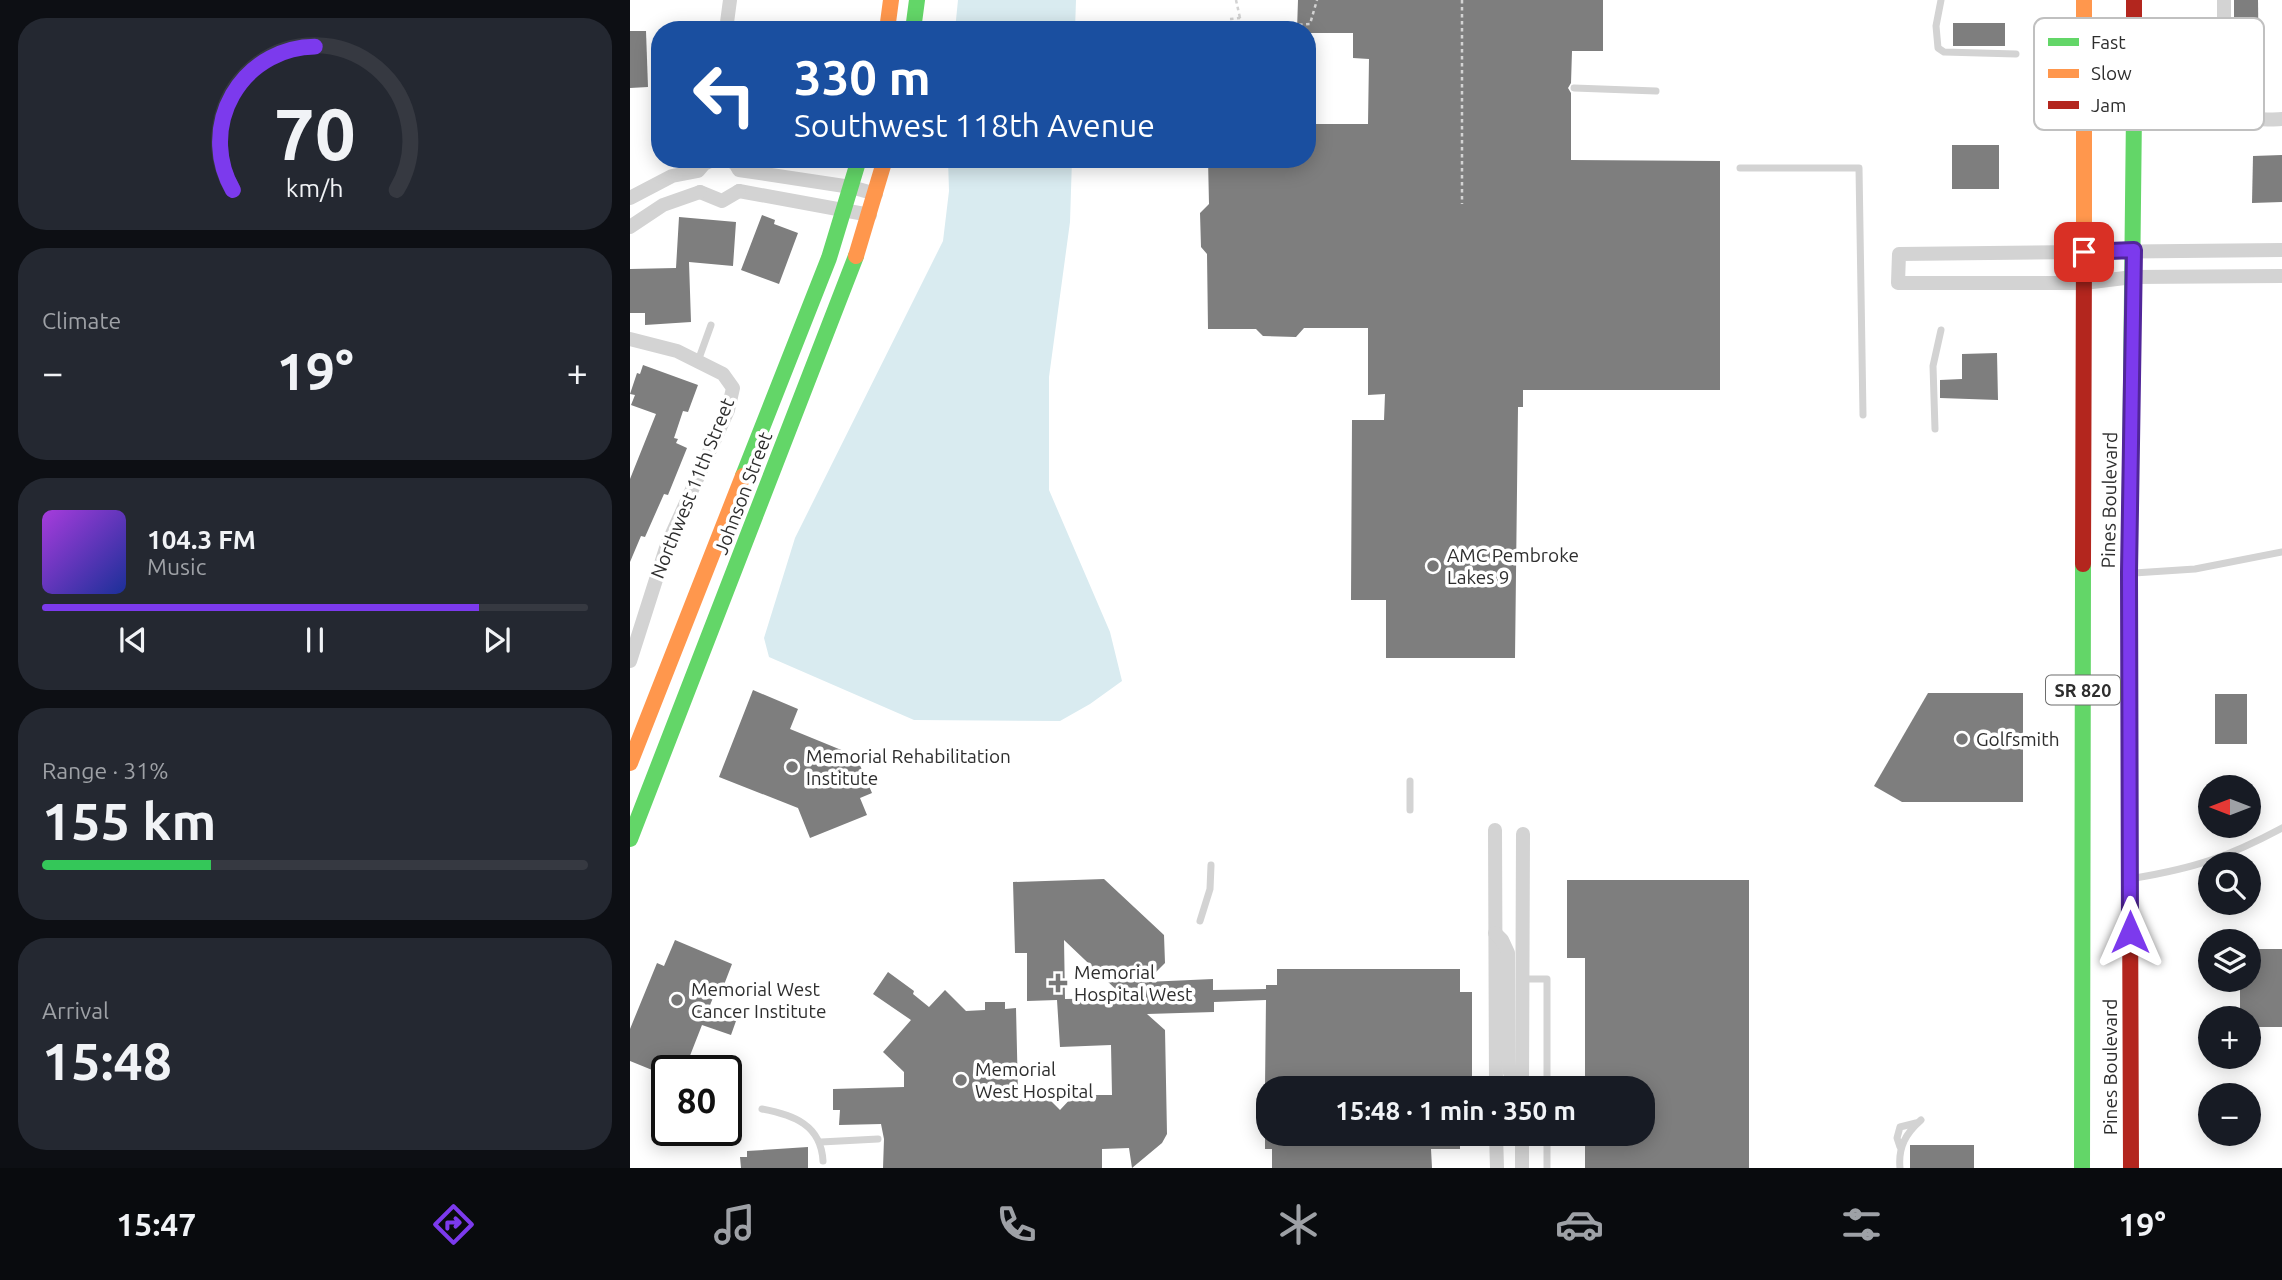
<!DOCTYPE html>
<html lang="en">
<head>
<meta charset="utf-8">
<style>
  :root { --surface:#171b24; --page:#242831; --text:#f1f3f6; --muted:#9ea1a6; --line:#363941; --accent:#7c3aed }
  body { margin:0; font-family:Ubuntu,sans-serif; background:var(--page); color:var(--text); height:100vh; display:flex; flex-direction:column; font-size:26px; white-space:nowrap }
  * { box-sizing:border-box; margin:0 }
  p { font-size:23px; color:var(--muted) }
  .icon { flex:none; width:38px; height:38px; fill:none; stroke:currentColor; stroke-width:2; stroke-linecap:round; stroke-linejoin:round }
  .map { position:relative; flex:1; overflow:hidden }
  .details { display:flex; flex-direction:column; gap:18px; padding:18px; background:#0d0f14; width:630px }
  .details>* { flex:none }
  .banner { position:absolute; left:21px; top:21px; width:665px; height:147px; border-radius:28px; box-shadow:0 4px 18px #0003; background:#1a4fa0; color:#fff; overflow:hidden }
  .needle { width:46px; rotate:270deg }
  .tools { position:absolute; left:1568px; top:775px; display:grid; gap:14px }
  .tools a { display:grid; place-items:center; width:63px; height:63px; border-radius:50%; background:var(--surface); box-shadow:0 4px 18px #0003; font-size:35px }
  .speed { position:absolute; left:21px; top:1055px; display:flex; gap:14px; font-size:35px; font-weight:700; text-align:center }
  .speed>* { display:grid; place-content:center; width:91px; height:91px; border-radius:50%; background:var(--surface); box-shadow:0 4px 18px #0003; line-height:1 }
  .speed .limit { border:4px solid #111; border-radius:10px; background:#fff; color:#111 }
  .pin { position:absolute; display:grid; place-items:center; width:60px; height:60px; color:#fff; margin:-30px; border-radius:14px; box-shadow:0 4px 10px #0006 }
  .me { position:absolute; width:77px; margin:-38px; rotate:0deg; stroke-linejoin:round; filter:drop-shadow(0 0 5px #0008) }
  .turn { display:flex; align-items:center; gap:24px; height:147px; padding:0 28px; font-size:32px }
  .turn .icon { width:91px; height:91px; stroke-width:2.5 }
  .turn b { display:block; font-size:49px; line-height:60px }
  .big { font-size:52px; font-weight:600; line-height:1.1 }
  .details .tile { flex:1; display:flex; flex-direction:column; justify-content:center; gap:10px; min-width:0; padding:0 24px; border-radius:28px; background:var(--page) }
  .details .dial { align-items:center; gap:0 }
  .dial svg { height:182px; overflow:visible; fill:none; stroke:var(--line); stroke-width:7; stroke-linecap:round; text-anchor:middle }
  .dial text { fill:var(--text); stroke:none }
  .song { display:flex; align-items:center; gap:21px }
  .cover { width:84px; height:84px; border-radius:10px; background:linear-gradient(135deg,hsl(280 70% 55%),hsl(230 70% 35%)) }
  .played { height:7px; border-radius:4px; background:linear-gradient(90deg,var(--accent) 80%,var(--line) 80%) }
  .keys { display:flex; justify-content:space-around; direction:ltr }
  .heat { display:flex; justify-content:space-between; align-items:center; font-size:38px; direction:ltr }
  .charge { height:10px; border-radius:5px; background:linear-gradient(90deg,#34c759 31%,var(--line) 0) }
  .trip { position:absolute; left:626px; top:1076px; width:399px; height:70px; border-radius:28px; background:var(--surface); box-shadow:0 4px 18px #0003; font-weight:600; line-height:70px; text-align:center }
  .tab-bar { display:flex; height:112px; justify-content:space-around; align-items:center; background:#090b0e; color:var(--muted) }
  .tab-bar .icon { width:49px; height:49px }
  .tab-bar .current { color:var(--accent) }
  .tab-bar b { font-size:32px; color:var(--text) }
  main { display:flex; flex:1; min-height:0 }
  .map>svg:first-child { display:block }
  .water { fill:#d9ebf0 }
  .building { fill:#7e7e7e; fill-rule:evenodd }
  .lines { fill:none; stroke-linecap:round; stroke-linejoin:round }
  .path { stroke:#d3d3d3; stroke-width:2.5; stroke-dasharray:3.5 3.5; stroke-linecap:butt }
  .lane { stroke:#d3d3d3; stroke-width:7 }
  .street { stroke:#d3d3d3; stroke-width:14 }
  .fast { stroke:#63d668; stroke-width:16 }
  .slow { stroke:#ff974d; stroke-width:16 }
  .jam { stroke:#b3261e; stroke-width:16 }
  .route-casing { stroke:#51269a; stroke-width:18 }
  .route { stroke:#7c3aed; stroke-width:12 }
  .poi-dot { fill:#777; stroke:#fff; stroke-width:2.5 }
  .labels { text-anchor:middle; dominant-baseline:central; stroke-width:7; stroke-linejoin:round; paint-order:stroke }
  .shield { fill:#fff; stroke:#6d6d6d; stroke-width:2 }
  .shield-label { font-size:18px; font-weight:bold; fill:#2e2e2e }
  .street-label { font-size:19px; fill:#2e2e2e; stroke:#fff }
  .poi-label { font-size:19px; fill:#2e2e2e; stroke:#fff; text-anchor:start }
  .key { fill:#fff; stroke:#c0c0c0; stroke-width:2 }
  .key-label { font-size:19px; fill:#2e2e2e }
</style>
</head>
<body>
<main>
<section class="details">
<div class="tile dial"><svg viewBox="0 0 100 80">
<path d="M14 69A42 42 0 1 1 86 69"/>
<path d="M14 69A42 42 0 0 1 50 6" stroke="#7c3aed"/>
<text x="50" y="56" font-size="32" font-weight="700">70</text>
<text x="50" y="72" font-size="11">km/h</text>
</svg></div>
<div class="tile"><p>Climate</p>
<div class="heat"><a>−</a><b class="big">19°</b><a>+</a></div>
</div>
<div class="tile">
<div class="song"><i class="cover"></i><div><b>104.3 FM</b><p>Music</p></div></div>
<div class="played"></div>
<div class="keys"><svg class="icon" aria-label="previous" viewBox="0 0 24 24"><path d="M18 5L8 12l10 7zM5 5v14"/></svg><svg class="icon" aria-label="pause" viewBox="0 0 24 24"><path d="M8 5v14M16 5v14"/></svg><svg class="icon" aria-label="next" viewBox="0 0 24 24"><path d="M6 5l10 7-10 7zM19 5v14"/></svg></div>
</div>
<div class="tile"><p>Range · 31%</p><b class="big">155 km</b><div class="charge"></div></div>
<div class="tile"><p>Arrival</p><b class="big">15:48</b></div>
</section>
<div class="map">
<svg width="1652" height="1168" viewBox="0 0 1652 1168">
  <rect width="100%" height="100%" fill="#fff"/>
  <g class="water">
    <polygon points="328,0 446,0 445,30 325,30"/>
    <polygon points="318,159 442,159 440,222 419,377 419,490 480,632 492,681 460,704 430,721 284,720 139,657 134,638 165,538 313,241 319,191"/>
  </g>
  <g class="building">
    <polygon points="668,0 973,0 973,51 942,51 941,83 938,88 941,93 941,160 1090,161 1090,390 893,390 893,407 888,407 885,658 756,658 756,600 721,600 722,420 754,420 755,394 738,395 738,328 674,328 666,337 633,336 626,329 578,329 577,254 571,247 570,213 579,204 578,159 677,159 677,124 738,124 739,59 723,58 723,33 677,33 677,30 667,30"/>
    <polygon points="1604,0 1628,0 1629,79 1604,79"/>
    <rect x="1323" y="23" width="52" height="23"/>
    <polygon points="0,31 16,31 18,87 0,88"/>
    <rect x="1322" y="145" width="47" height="44"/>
    <polygon points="1652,155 1652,202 1622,203 1623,156"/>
    <polygon points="132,215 145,220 144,224 168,233 149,284 111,270"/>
    <polygon points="49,217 106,222 103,266 59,262 61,322 15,325 15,313 0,313 0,269 46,268"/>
    <polygon points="1367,353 1368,400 1310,398 1310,380 1332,379 1332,354"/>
    <polygon points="13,365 68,385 58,412 53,411 44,438 48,439 46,443 57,448 38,495 34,494 15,537 11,536 0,562 0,479 26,414 1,405 5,395 0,394 7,373 10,374"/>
    <polygon points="123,690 168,709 160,729 226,756 242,793 230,798 237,815 180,838 168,808 89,777"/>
    <polygon points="1298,693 1393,693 1393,802 1272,802 1244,786"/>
    <rect x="1585" y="694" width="32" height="50"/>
    <path d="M474,879L534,935L535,963L516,982L583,979V990L636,989V985H647V969H830V992H842V1088H635L636,1000L584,1002V1012L517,1014L535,1030L537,1134L532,1143L502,1168L499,1148L472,1149V1168H253L254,1139L251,1124L209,1125L210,1110H203V1089L274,1087V1072L253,1052L281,1020L243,994L258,972L284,991L283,994L299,1007L315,990L336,1011L355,1010V1002H375V1009L386,1008L388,1094L406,1098L412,1092L430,1110L444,1095H482L481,1045L430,1047L427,1000L397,1001V953H385L383,882ZM434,940L495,998L435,999Z"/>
    <polygon points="937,880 1119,880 1119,1168 955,1168 955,1134 1013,1134 1013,1088 955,1088 955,958 937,958"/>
    <polygon points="45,940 102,964 92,990 87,988 78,1010 106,1021 101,1035 72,1025 54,1071 37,1071 37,1076 0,1061 0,1029 27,963 34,966"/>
    <polygon points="1619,949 1652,949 1652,1027 1619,1027 1619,1018 1610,1018 1610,980 1619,980"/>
    <polygon points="635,1134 842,1134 842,1146 830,1146 830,1149 801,1149 802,1168 642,1168 642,1149 635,1149"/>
    <rect x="1280" y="1145" width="64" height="23"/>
    <polygon points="178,1147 178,1168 111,1168 110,1157 117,1157 117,1151"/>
  </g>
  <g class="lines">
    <g class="path">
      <polyline points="606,0 610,18"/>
      <polyline points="832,0 832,204"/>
      <polyline points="600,19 610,18 614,29 680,24 687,0"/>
    </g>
    <g class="lane">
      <polyline points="1311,0 1306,26 1308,48 1314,52 1386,54"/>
      <polyline points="944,88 1026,91"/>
      <polyline points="1110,168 1229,168 1233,415"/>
      <polyline points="68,361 81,325"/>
      <polyline points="1305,429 1303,366 1311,330"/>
      <polyline points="1504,573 1565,569 1652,552"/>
      <polyline points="780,810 780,781"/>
      <path d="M1505,878C1565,868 1598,857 1652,828"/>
      <polyline points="570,921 580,889 581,865"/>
      <polyline points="892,979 917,979 917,1088"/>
      <path d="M132,1109C164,1115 191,1125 193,1161"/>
      <polyline points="191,1142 248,1139"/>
      <polyline points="1270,1147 1267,1138 1270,1127 1286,1123"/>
      <polyline points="917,1168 917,1134"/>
      <path d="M1270,1168C1268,1147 1276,1133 1291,1120"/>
    </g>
    <g class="street">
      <path d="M1594,0V98C1608,122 1627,120 1652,119"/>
      <polyline points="96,30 100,0"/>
      <polyline points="96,159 105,163 109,170 221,187 246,194"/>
      <polyline points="109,191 240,215"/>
      <polyline points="70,192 92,201 109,191"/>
      <polyline points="0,198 42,176 68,171 74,164 85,159"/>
      <polyline points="0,227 33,205 70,192"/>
      <polyline points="1652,250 1269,254 1268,283 1454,283 1503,277 1652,276"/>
      <polyline points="0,339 47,351 93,374 103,388 98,410 37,545 0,661"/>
      <polyline points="865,830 866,1088"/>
      <polyline points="865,933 872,940 878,953 878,1060 880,1073 890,1088"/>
      <polyline points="892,1088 893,834"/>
      <polyline points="866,1134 867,1168"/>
      <polyline points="892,1168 892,1134"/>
    </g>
    <g class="fast">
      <polyline points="283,30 287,0"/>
      <polyline points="113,476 199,258 229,159"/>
      <polyline points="1499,562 1504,112"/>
      <polyline points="0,839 226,256"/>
      <polyline points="1452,1168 1453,564"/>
    </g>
    <g class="slow">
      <polyline points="257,30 261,0"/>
      <polyline points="1454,248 1454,0"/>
      <polyline points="226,256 255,159"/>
      <polyline points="1499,562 1500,883"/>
      <polyline points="0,763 113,476"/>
    </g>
    <g class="jam">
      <polyline points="1504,0 1504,112"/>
      <polyline points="1453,564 1454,248"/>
      <polyline points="1500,883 1501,1168"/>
    </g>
  </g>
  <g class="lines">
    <defs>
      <polyline id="route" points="1454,252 1504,250 1499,573 1500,932"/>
    </defs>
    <use href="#route" class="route-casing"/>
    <use href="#route" class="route"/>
  </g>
  <g class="poi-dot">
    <circle cx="803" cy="566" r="7"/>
    <circle cx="1332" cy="739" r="7"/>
    <circle cx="162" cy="767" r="7"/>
    <path d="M424.5 972.5h7v7h7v7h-7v7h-7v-7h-7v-7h7z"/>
    <circle cx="47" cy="1000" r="7"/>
    <circle cx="331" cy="1080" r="7"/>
  </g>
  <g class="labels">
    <rect class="shield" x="1416" y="675.5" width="74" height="29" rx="5"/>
    <g class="shield-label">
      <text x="1453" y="690">SR 820</text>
    </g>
    <g class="street-label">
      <text transform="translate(62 488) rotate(-68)">Northwest 11th Street</text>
      <text transform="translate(113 493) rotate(-69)">Johnson Street</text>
      <text transform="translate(1479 500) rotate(-89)">Pines Boulevard</text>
      <text transform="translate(1480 1067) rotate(-90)">Pines Boulevard</text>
    </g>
    <g class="poi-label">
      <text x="817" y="555">AMC Pembroke<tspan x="817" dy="22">Lakes 9</tspan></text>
      <text x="1346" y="739">Golfsmith</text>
      <text x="176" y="756">Memorial Rehabilitation<tspan x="176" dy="22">Institute</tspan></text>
      <text x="444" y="972">Memorial<tspan x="444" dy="22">Hospital West</tspan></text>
      <text x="61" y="989">Memorial West<tspan x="61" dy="22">Cancer Institute</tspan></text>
      <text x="345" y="1069">Memorial<tspan x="345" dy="22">West Hospital</tspan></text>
    </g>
  </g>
  <rect x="1404" y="18" width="230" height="112" rx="10" class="key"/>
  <rect x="1418" y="38" width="31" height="8" fill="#63d668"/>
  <rect x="1418" y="69" width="31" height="9" fill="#ff974d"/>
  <rect x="1418" y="101" width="31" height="8" fill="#b3261e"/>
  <g class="key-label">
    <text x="1461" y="49">Fast</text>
    <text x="1461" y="80">Slow</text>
    <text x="1461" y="112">Jam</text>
  </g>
</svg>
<div class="tools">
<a><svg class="needle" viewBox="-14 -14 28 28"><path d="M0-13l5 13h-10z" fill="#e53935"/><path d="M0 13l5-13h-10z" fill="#9ea1a6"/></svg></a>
<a><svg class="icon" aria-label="search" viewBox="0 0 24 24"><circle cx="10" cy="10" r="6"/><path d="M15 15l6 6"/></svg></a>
<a><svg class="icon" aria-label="layers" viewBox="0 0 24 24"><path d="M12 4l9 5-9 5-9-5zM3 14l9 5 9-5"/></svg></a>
<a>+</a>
<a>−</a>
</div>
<div class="speed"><div class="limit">80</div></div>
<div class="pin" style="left:1454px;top:252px;background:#d93025"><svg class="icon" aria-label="arrive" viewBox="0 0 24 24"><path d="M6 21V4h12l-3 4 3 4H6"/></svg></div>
<svg class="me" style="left:1500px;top:932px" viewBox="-20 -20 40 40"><path d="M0-17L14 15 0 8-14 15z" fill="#7c3aed" stroke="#fff" stroke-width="4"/></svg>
<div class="trip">15:48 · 1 min · 350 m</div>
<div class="banner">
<div class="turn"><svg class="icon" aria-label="left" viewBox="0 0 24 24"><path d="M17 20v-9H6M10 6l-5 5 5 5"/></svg><div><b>330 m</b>Southwest 118th Avenue</div></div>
</div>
</div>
</main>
<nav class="tab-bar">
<b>15:47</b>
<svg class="icon current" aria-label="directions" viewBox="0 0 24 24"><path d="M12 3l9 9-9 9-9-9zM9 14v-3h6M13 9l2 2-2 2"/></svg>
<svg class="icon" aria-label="music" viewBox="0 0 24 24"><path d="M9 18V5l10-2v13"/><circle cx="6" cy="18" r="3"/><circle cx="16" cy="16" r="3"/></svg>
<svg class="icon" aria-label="phone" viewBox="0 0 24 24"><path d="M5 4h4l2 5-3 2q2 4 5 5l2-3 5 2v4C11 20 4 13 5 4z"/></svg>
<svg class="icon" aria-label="climate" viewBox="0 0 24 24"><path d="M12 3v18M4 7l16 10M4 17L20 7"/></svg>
<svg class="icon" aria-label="car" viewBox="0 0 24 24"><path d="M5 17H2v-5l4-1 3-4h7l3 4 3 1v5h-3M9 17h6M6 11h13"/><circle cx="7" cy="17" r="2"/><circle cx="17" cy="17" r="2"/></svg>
<svg class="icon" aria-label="filters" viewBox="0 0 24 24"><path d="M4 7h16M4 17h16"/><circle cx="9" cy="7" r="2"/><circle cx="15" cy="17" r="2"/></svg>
<b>19°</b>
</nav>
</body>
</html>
